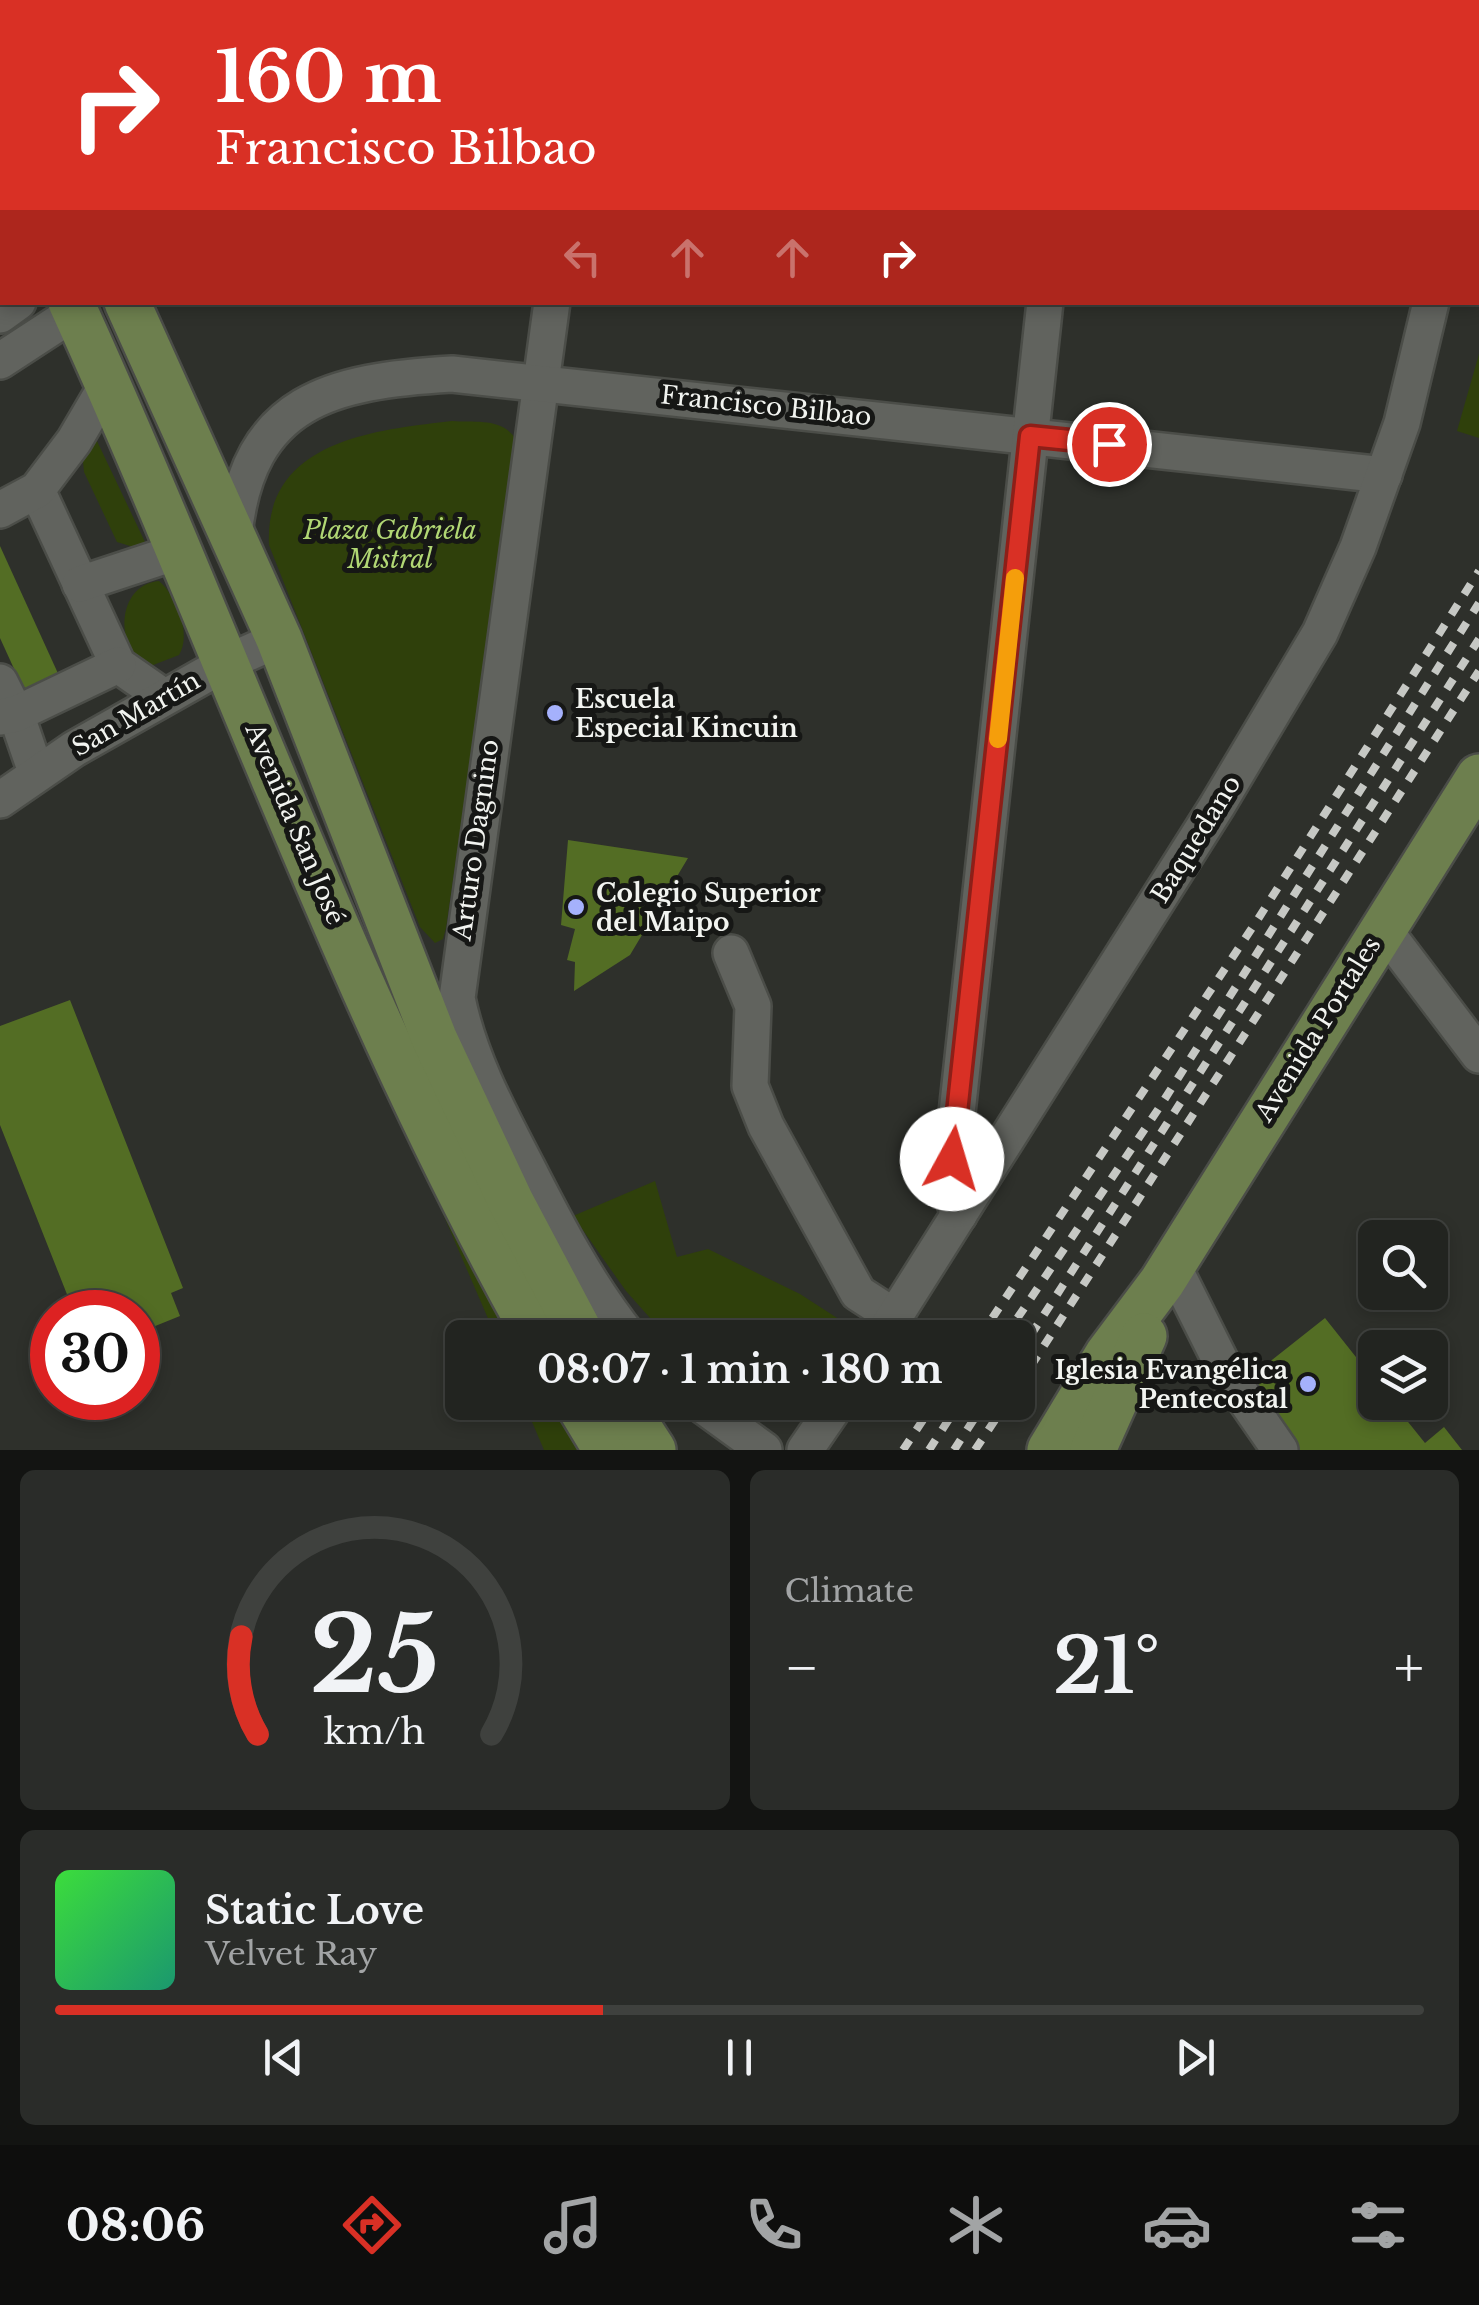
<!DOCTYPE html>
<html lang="en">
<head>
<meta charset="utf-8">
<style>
  :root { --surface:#222420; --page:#2a2c29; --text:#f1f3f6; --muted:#a2a4a5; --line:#3f413e; --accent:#d93025 }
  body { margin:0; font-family:"Libre Baskerville",serif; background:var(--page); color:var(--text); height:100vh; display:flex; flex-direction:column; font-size:38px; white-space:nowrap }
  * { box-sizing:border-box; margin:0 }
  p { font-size:32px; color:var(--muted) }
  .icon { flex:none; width:55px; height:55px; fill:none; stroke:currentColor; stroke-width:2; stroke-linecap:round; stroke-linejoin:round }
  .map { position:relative; height:1450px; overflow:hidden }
  .side { display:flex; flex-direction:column; gap:20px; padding:20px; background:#131412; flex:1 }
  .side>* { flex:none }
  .guide { position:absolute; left:0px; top:0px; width:1480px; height:305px; box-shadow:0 5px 15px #0003,0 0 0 2px var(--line); background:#d93025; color:#fff; overflow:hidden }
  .buttons { position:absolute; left:1358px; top:1220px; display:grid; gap:20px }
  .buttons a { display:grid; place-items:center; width:90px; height:90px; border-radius:15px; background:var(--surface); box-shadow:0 5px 15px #0003,0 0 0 2px var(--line); font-size:50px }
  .speed { position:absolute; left:30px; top:1290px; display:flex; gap:20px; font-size:50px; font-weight:700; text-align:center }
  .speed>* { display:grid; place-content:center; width:130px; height:130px; border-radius:50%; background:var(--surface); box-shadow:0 5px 15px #0003,0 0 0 2px var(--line); line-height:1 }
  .speed .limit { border:15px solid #d22; background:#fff; color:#111 }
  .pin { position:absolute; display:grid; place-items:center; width:85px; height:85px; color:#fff; margin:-42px; border:5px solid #fff; border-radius:50%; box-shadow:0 2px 10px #0007 }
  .me { position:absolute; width:110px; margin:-55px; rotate:6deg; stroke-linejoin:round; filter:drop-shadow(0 0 8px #0008) }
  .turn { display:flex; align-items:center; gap:35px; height:210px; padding:0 50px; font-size:45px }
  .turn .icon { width:130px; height:130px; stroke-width:2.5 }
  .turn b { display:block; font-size:70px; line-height:85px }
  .lanes { display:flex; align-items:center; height:95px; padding:0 50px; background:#0003; justify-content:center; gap:50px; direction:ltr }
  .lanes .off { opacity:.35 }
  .big { font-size:75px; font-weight:700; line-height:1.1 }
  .side .widget { flex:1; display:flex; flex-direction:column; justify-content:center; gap:15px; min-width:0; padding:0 35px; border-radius:15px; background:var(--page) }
  .side .dial { align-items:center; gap:0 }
  .dial svg { height:260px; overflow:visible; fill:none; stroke:var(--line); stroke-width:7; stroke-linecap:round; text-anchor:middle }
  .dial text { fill:var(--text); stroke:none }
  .song { display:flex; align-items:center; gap:30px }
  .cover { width:120px; height:120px; border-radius:15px; background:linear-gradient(135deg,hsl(120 70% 55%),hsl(160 70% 35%)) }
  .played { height:10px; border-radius:5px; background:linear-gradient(90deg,var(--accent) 40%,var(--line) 40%) }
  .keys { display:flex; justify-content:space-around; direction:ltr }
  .heat { display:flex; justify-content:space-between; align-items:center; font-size:55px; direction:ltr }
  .side .tiles { flex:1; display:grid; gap:20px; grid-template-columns:1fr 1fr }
  .widget:last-child { grid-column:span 2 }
  .trip { position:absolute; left:445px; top:1320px; width:590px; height:100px; border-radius:15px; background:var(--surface); box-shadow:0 5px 15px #0003,0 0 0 2px var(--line); font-weight:700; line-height:100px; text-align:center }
  .tabs { display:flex; height:160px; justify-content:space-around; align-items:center; background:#0e0e0d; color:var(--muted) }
  .tabs .icon { width:70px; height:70px }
  .tabs .active { color:var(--accent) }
  .tabs b { font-size:45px; color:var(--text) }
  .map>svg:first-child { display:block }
  .green { fill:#2f400b }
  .building { fill:#536d24 }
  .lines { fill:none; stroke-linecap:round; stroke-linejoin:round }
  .minor-casing { stroke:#4b4d48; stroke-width:40 }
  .major-casing { stroke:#4b4d48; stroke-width:50 }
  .minor { stroke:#61635e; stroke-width:35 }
  .major { stroke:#6d7f4e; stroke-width:45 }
  .rail { stroke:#c6c8c4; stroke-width:8; stroke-dasharray:12 12; stroke-linecap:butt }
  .route-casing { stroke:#8d1f18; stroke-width:25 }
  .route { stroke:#d93025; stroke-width:18 }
  .slow { stroke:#f59e0b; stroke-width:18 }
  .poi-dot { fill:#a5b1fc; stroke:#161715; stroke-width:4 }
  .labels { text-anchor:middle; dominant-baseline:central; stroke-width:10; stroke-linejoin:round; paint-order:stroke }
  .street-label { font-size:25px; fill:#f2f4f0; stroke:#161715 }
  .park-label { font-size:25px; font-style:italic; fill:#b1d774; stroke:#161715 }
  .poi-label { font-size:25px; font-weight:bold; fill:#f2f4f0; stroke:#161715; text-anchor:start }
</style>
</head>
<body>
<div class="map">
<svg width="1479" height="1450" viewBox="0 0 1479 1450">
  <rect width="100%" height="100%" fill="#2e302b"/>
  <g class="green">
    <polygon points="1479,354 1479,438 1457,431"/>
    <path d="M452,421C477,423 503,417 517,441L446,928L443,939L435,943L420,927L269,545C264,441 374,430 452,421Z"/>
    <polygon points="96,439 145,542 140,549 117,542 84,472 83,461"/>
    <path d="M159,581C176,595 192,634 179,655L148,667C114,648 116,585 159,581Z"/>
    <polygon points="655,1181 677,1257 708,1249 800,1294 848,1325 842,1337 667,1337 626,1291 573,1216"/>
    <polygon points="436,1187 518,1337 496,1337 437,1200"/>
    <polygon points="524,1403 556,1403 586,1450 544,1450"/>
  </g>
  <g class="building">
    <polygon points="0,546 61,680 26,695 0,638"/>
    <polygon points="568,840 688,858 630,955 574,991 575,962 567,960 575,929 561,925"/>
    <polygon points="70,1000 183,1288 171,1293 180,1316 138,1333 138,1312 74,1312 0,1125 0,1026"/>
    <polygon points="1325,1318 1375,1381 1375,1402 1392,1402 1425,1443 1444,1427 1462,1450 1288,1450 1238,1387"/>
  </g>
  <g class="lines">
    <defs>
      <g id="minor">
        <polyline points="1452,0 1452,2"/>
        <polyline points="585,2 586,0"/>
        <polyline points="1074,2 1074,0"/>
        <path d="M552,302L457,998C469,1058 499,1113 527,1167C557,1226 588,1286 630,1338"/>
        <polyline points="0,315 18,302"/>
        <polyline points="0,361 75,312 81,302"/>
        <polyline points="37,490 118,665 164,697"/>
        <polyline points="0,510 37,490 74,441 108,383"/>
        <path d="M234,535C248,400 331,381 452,374L1384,475"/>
        <polyline points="80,584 180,551"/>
        <polyline points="0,682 16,714 36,772"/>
        <polyline points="0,717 16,714 118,665"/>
        <polyline points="0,800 74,749 228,662 279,639"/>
        <polyline points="1382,927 1479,1055"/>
        <polyline points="731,953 753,1006 750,1086 766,1126 858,1293 895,1317"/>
        <polyline points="959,1215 952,1195 952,1159 1045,302"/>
        <polyline points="1172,1264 1226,1372 1280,1450"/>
        <polyline points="881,1338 1217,806 1320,633 1358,547 1402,423 1431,302"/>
        <polyline points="698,1402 764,1450"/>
        <polyline points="805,1450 838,1402"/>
      </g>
      <g id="major">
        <polyline points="3,0 4,2"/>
        <polyline points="0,151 2,157"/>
        <path d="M71,302C228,647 351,1007 537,1338"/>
        <polyline points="127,302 279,639 434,1038 511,1202 583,1338"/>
        <polyline points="577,1402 606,1450"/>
        <polyline points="622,1402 653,1450"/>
        <polyline points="1050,1450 1108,1354 1162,1282 1479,777"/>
        <polyline points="1093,1450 1144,1336"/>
      </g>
    </defs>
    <use href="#minor" class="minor-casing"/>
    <use href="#major" class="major-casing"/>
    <use href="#minor" class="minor"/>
    <use href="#major" class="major"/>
    <g class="rail">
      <polyline points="979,1338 1258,919 1479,571"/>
      <polyline points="1004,1338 1159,1108 1479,603"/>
      <polyline points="1018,1355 1479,639"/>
      <polyline points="1018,1386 1479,671"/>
      <polyline points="903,1450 935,1402"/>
      <polyline points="929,1450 960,1402"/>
      <polyline points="954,1450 985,1402"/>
      <polyline points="975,1450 1007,1402"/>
    </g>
  </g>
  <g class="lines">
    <defs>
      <polyline id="route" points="952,1159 1030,436 1109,444"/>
    </defs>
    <use href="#route" class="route-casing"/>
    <use href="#route" class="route"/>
    <polyline class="slow" points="998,739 1015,578"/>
  </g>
  <g class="poi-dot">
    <circle cx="555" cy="713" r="10"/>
    <circle cx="576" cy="907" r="10"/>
    <circle cx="1308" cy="1384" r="10"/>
  </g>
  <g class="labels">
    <g class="street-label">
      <text transform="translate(766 406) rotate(6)">Francisco Bilbao</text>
      <text transform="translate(136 714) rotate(-30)">San Martín</text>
      <text transform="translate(295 824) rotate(67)">Avenida San José</text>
      <text transform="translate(1196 839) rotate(-58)">Baquedano</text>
      <text transform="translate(476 840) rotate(-82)">Arturo Dagnino</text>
      <text transform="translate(1318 1029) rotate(-58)">Avenida Portales</text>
    </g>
    <g class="park-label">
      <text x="390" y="530">Plaza Gabriela<tspan x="390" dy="29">Mistral</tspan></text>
    </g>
    <g class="poi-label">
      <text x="575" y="699">Escuela<tspan x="575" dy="29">Especial Kincuin</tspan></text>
      <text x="596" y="893">Colegio Superior<tspan x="596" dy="29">del Maipo</tspan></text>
      <text x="1288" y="1370" text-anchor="end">Iglesia Evangélica<tspan x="1288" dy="29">Pentecostal</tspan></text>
    </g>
  </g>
</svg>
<div class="buttons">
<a><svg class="icon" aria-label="search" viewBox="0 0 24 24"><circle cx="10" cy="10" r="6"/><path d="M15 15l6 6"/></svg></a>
<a><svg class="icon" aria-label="layers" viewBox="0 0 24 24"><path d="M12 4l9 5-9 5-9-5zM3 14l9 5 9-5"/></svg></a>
</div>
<div class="speed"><div class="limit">30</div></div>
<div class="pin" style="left:1109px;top:444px;background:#d93025"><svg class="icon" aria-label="arrive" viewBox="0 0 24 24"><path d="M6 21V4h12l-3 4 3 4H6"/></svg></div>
<svg class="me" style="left:952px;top:1159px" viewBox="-20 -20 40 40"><circle r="19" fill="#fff"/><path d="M0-13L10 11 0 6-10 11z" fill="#d93025"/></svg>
<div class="trip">08:07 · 1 min · 180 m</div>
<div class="guide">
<div class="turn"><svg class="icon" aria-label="right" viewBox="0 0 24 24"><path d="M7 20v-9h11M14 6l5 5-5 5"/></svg><div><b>160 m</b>Francisco Bilbao</div></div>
<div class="lanes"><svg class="icon off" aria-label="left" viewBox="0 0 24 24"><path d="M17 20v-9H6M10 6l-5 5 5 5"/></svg><svg class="icon off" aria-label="ahead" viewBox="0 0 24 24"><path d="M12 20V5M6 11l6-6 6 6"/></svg><svg class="icon off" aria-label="ahead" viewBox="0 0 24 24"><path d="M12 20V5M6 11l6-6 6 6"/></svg><svg class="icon" aria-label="right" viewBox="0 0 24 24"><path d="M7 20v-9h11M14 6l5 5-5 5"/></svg></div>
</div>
</div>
<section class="side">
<div class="tiles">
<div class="widget dial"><svg viewBox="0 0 100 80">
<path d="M14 69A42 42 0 1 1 86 69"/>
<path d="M14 69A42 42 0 0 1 9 39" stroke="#d93025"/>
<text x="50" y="56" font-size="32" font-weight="700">25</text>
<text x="50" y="72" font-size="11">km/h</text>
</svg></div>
<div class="widget"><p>Climate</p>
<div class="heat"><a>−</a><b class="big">21°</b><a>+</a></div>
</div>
<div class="widget">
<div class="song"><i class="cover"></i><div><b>Static Love</b><p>Velvet Ray</p></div></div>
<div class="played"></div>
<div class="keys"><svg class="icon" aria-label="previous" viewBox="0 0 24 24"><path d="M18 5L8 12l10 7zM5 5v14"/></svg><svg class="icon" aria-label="pause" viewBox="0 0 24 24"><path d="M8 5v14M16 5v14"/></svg><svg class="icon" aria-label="next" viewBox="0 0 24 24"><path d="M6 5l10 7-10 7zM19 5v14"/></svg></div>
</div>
</div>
</section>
<nav class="tabs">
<b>08:06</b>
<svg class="icon active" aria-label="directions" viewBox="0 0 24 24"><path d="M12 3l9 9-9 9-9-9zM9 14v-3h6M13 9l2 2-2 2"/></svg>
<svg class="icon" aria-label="music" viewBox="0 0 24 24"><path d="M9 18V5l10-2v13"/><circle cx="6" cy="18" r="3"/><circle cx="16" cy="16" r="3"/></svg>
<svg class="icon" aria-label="phone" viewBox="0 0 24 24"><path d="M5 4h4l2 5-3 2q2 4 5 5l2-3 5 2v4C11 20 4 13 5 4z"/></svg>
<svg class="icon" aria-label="climate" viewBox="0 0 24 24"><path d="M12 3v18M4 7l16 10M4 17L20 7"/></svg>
<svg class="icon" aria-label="car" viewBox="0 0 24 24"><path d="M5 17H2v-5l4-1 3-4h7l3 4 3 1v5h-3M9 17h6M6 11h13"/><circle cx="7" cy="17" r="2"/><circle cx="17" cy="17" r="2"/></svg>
<svg class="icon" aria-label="filters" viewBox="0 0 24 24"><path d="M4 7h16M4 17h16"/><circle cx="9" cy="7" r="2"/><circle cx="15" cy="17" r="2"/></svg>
</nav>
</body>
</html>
